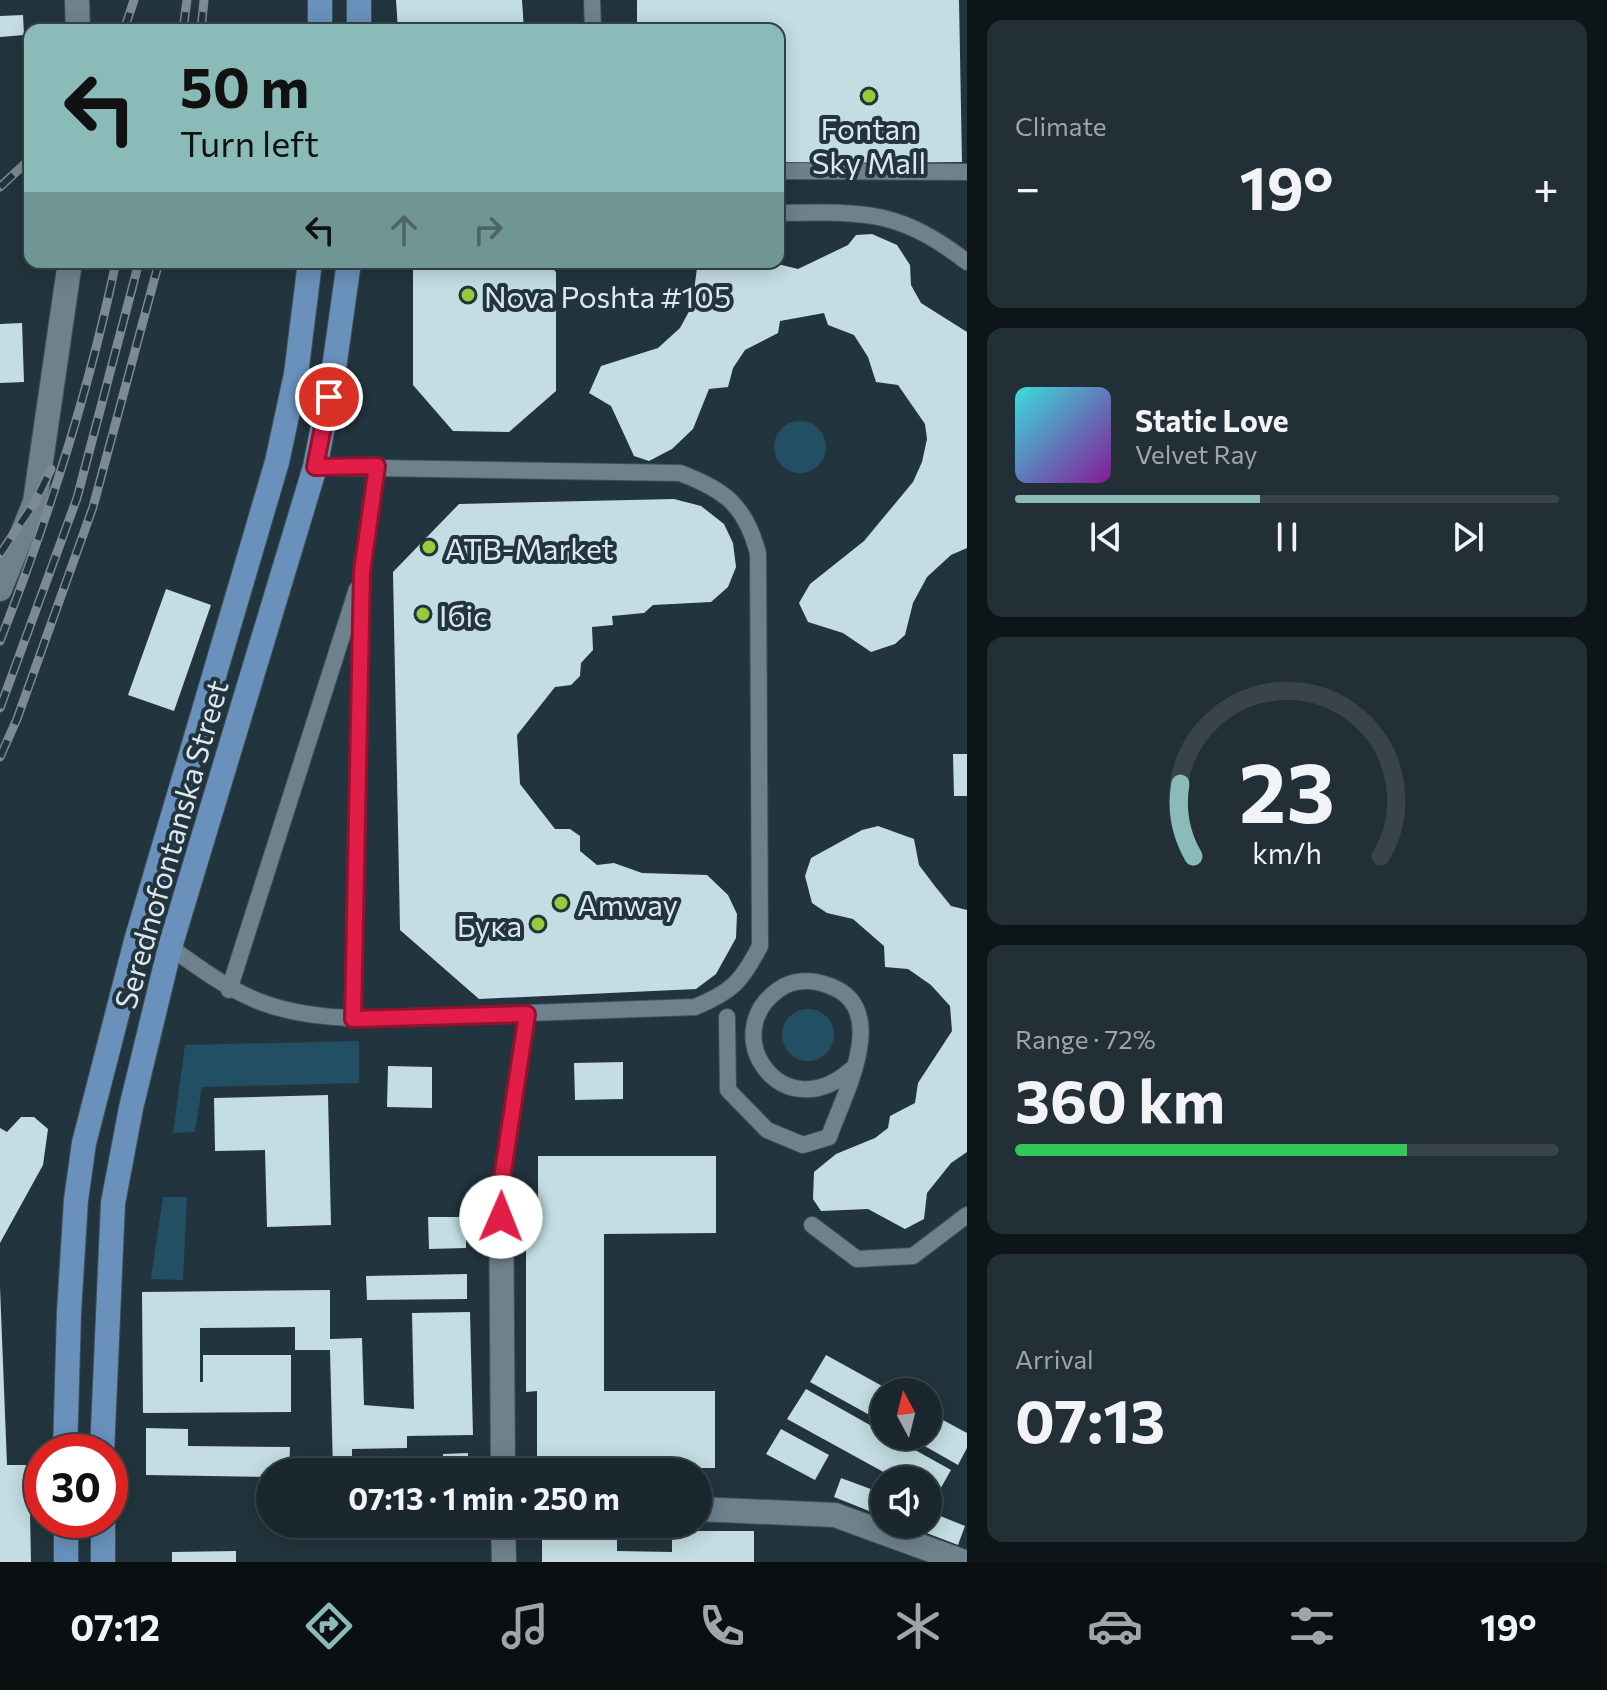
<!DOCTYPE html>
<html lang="en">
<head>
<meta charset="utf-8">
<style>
  :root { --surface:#1a272e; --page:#232f36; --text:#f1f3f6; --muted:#9fa5aa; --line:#38444a; --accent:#8bbbb9 }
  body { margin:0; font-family:Commissioner,sans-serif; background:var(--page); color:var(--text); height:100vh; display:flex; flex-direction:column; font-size:30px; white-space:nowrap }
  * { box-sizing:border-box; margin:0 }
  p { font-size:26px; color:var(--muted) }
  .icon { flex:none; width:44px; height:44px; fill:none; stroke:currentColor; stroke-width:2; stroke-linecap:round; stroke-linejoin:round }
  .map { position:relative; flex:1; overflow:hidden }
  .side { display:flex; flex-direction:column; gap:20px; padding:20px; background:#0e1519; width:640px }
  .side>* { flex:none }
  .banner { position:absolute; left:24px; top:24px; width:760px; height:244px; border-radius:16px; box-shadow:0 4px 20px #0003,0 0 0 2px var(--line); background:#8bbbb9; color:#111; overflow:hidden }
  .needle { width:52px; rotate:353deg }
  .controls { position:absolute; left:870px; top:1378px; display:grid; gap:16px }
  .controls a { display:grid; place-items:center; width:72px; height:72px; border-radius:50%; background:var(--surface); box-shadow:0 4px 20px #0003,0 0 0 2px var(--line); font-size:40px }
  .speed { position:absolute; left:24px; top:1434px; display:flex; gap:16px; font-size:40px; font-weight:700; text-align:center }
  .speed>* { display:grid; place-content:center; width:104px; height:104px; border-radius:50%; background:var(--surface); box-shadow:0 4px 20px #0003,0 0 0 2px var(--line); line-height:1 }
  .speed .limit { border:12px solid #d22; background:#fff; color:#111 }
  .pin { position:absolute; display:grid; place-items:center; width:68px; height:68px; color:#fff; margin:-34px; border:4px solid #fff; border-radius:50%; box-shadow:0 2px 8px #0007 }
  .me { position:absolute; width:88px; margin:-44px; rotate:1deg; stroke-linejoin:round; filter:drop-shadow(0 0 6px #0008) }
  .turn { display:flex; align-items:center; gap:28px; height:168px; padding:0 24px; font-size:36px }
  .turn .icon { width:104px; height:104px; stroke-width:2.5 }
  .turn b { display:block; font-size:56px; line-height:68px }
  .lanes { display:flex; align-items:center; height:76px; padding:0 24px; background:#0003; justify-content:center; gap:40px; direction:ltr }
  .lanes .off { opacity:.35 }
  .big { font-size:60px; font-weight:700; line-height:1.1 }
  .side .tile { flex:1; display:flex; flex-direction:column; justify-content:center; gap:12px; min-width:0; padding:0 28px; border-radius:16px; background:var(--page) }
  .side .dial { align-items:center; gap:0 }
  .dial svg { height:208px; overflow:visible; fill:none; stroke:var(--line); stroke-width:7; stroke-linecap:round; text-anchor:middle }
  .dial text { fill:var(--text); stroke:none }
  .song { display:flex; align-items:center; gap:24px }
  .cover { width:96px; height:96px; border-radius:12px; background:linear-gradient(135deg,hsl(180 70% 55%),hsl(290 70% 35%)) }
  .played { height:8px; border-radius:4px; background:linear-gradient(90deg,var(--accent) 45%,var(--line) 45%) }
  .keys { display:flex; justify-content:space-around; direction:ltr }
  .heat { display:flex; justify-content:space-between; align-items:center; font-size:44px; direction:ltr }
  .charge { height:12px; border-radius:6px; background:linear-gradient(90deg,#34c759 72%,var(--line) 0) }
  .trip { position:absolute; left:256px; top:1458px; width:456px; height:80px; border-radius:40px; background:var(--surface); box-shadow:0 4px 20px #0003,0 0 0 2px var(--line); font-weight:700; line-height:80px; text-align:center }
  .dock { display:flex; height:128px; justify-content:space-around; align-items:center; background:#0a1012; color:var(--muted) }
  .dock .icon { width:56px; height:56px }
  .dock .on { color:var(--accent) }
  .dock b { font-size:36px; color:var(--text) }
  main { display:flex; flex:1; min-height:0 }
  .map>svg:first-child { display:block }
  .green { fill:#234f65 }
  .building { fill:#c3dde3 }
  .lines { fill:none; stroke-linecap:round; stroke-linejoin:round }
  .lane-casing { stroke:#415059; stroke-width:18 }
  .street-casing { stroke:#415059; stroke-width:26 }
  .primary-casing { stroke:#415059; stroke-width:26 }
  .lane { stroke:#6e828d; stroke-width:16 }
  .street { stroke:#6e828d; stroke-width:24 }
  .primary { stroke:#6991bc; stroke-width:24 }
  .rail-casing { stroke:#7c8a92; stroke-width:9 }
  .rail { stroke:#22343d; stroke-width:6; stroke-dasharray:18; stroke-linecap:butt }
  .route-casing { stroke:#92132f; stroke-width:20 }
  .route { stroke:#e11d48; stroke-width:14 }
  .poi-dot { fill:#95cc3b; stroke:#22343d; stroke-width:3 }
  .labels { text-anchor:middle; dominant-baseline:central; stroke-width:8; stroke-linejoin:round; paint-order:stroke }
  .poi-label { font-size:30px; fill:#dde8ee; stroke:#22343d; text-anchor:start }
  .street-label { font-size:30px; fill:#dde8ee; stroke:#22343d }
</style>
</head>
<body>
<main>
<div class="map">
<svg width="967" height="1562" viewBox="0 0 967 1562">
  <rect width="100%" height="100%" fill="#22343d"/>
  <g class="green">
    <circle cx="800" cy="447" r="26"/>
    <circle cx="808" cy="1035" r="26"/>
    <polygon points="359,1041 359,1083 202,1087 195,1132 173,1133 185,1045"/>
    <polygon points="163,1197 187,1197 183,1280 151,1279"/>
  </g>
  <g class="building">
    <polygon points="396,0 522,0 524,30 398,30"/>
    <polygon points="637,0 959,0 962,162 778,164 778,30 637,30"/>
    <polygon points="23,15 24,35 0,37 0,16"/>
    <polygon points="872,234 897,245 910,265 911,285 921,303 967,332 967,548 951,555 927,577 913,603 905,635 895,644 871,652 843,633 808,622 799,603 810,584 864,541 913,482 922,462 927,439 925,424 898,385 876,382 868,357 854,335 828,325 824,313 780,321 778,333 745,350 733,368 728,387 709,389 693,429 672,449 649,461 634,456 611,406 589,393 601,366 658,348 680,328 692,306 697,268 703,262 770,262 798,269 848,245 856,235"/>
    <polygon points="413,262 546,262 556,272 556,391 509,432 453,431 413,385"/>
    <polygon points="22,323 24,382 0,383 0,324"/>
    <polygon points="674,499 701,506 724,524 733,543 736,567 728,587 711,602 653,605 644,613 612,616 613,625 592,627 593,650 581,663 580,676 571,685 555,687 517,735 520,784 555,829 570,829 580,836 580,851 597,865 614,863 642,873 707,875 728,895 737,914 736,938 716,974 696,989 479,999 400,930 393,572 459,504"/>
    <polygon points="166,589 211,605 174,711 128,695"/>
    <polygon points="953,754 967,754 967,796 954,796"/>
    <polygon points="878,826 914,839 919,865 934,885 951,906 967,910 967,1152 951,1163 927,1193 924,1219 905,1229 868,1209 821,1211 813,1199 814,1172 836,1154 875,1138 888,1128 890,1116 915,1103 918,1083 952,1031 950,1006 931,985 908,969 885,967 884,946 853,919 827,913 812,903 805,876 811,858 862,830"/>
    <polygon points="623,1062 623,1099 575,1100 574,1063"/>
    <polygon points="388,1066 432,1067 432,1108 387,1107"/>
    <polygon points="328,1095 331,1225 267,1227 265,1150 215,1151 214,1098"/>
    <polygon points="21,1117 34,1117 48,1129 43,1165 0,1243 0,1128 7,1132"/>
    <polygon points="538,1156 716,1156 716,1233 604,1234 604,1391 715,1391 715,1468 537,1468 537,1391 526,1392 526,1234 538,1234"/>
    <polygon points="428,1217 466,1217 466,1248 429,1249"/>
    <polygon points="467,1274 467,1299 367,1300 366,1276"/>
    <polygon points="0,1287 7,1465 29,1465 31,1562 0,1562"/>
    <polygon points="330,1290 330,1339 362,1338 364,1405 414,1409 412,1313 470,1312 473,1435 407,1436 407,1448 352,1449 352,1459 375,1459 375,1463 443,1462 443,1454 468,1453 468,1472 333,1472 330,1350 295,1350 295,1327 200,1328 200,1382 203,1382 203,1355 291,1355 291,1412 143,1413 142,1292"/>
    <polygon points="826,1355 893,1392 884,1392 884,1423 810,1382"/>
    <polygon points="806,1389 884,1433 884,1436 890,1436 951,1470 934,1500 928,1497 928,1480 898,1480 787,1419"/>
    <polygon points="928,1412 967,1433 967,1448 958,1465 907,1436 928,1436"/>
    <polygon points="146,1428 188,1429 188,1446 290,1447 289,1472 270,1472 270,1477 146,1475"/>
    <polygon points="781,1429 829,1455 815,1480 766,1454"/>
    <polygon points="841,1478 884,1494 884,1517 834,1497"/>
    <polygon points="928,1511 965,1526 958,1545 903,1524 928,1524"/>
    <polygon points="542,1524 617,1524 617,1551 672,1552 672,1531 754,1531 754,1562 542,1562"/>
    <polygon points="236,1551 236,1562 172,1562 172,1552"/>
  </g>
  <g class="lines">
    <defs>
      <g id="lane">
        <polyline points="592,0 593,30"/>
        <polyline points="778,171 967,172"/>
        <path d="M778,213C863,212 897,208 967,262"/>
        <path d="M170,947C244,1001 271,1015 365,1019L695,1007C732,992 742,981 760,946L758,553C745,505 725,490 680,473L315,467"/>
        <polyline points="229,990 357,589"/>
        <path d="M727,1017L728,1090L767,1130L803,1145L829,1137C843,1096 892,1009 830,986C812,979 793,979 778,990C716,1035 783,1131 852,1069"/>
        <polyline points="353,1019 362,572 377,466"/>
        <polyline points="501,1185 527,1014"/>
        <polyline points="812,1225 857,1259 913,1256 967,1215"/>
      </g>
      <g id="street">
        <polyline points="77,0 78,30"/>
        <polyline points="0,589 35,502 70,262"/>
        <polyline points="501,1185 503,1472"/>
        <polyline points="698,1509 835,1515 964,1562"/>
        <polyline points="503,1524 504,1562"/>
      </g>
      <g id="primary">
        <polyline points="320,30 320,0"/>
        <polyline points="359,30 359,0"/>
        <polyline points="65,1452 69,1312 76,1200 84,1143 136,941 277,462 296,374 310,262"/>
        <polyline points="102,1452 113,1203 131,1108 170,947 315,467 333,375 349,262"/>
        <polyline points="66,1520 66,1562"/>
        <polyline points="103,1520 103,1562"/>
      </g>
    </defs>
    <use href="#lane" class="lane-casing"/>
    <use href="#street" class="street-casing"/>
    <use href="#primary" class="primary-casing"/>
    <use href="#lane" class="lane"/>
    <use href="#street" class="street"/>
    <use href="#primary" class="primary"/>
    <defs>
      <g id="rail">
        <polyline points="124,30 134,0"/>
        <polyline points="183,30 187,0"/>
        <polyline points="201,30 204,0"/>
        <polyline points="0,187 30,159"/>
        <polyline points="0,554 35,502 51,469"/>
        <path d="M0,641C48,519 89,391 116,262"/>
        <polyline points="0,708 77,498 139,262"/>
        <polyline points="0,757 17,719 93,507 159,262"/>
      </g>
    </defs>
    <use href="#rail" class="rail-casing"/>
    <use href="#rail" class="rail"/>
  </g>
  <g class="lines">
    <defs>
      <polyline id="route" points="329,397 315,467 377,466 362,572 353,1019 527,1014 501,1185 501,1217"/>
    </defs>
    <use href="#route" class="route-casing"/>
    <use href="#route" class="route"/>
  </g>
  <g class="poi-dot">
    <circle cx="869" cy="96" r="8"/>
    <circle cx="468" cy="295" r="8"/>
    <circle cx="429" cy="547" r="8"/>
    <circle cx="423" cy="614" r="8"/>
    <circle cx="561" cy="903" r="8"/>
    <circle cx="538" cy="924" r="8"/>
  </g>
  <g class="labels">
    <g class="poi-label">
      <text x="869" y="127" text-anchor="middle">Fontan<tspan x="869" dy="34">Sky Mall</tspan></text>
      <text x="484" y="295">Nova Poshta #105</text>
      <text x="445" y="547">ATB-Market</text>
      <text x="439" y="614">Ібіс</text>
      <text x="577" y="903">Amway</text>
      <text x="522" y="924" text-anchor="end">Бука</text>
    </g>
    <g class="street-label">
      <text transform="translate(170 844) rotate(-74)">Serednofontanska Street</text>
    </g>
  </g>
</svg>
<div class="controls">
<a><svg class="needle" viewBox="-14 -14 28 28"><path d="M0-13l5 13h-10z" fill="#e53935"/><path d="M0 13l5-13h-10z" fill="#9fa5aa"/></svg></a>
<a><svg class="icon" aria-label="sound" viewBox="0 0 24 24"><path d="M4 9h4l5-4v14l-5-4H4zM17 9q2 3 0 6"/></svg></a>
</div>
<div class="speed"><div class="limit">30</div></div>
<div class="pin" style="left:329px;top:397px;background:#d93025"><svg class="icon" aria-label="arrive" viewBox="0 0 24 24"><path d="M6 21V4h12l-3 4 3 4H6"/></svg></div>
<svg class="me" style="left:501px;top:1217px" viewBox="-20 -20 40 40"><circle r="19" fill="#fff"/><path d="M0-13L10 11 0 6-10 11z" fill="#e11d48"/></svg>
<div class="trip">07:13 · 1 min · 250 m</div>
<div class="banner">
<div class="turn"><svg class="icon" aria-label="left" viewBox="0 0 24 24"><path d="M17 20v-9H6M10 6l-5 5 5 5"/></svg><div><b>50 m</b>Turn left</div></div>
<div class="lanes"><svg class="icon" aria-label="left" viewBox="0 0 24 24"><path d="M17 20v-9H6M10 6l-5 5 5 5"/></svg><svg class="icon off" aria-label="ahead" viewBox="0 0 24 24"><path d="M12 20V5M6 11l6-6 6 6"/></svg><svg class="icon off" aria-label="right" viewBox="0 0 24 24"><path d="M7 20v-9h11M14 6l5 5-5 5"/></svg></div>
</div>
</div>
<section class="side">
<div class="tile"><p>Climate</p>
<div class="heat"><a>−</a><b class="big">19°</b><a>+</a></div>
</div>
<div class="tile">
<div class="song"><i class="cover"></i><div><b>Static Love</b><p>Velvet Ray</p></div></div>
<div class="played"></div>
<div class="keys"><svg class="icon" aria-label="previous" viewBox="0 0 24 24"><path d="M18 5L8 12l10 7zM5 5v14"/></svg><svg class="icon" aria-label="pause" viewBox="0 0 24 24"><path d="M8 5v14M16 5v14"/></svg><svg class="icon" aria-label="next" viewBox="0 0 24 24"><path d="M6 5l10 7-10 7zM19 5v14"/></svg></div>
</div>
<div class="tile dial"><svg viewBox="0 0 100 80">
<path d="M14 69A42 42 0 1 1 86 69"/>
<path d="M14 69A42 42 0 0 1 9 41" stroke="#8bbbb9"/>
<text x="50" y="56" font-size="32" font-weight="700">23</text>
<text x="50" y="72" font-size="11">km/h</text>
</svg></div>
<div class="tile"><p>Range · 72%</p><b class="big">360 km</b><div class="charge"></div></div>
<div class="tile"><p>Arrival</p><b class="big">07:13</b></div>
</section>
</main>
<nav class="dock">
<b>07:12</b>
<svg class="icon on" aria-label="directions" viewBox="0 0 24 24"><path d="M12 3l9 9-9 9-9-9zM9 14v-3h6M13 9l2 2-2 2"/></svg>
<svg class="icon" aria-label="music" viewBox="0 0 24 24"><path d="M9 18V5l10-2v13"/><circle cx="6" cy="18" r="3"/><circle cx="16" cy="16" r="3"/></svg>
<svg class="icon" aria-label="phone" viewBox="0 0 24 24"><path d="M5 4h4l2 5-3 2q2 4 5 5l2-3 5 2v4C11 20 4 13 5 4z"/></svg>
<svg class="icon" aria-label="climate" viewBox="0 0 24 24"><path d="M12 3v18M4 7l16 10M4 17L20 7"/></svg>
<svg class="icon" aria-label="car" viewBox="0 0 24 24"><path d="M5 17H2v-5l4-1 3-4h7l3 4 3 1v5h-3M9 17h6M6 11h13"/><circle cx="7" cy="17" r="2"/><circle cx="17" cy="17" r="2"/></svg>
<svg class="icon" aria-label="filters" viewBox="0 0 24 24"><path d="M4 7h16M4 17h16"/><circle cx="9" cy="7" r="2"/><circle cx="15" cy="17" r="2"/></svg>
<b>19°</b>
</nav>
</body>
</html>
